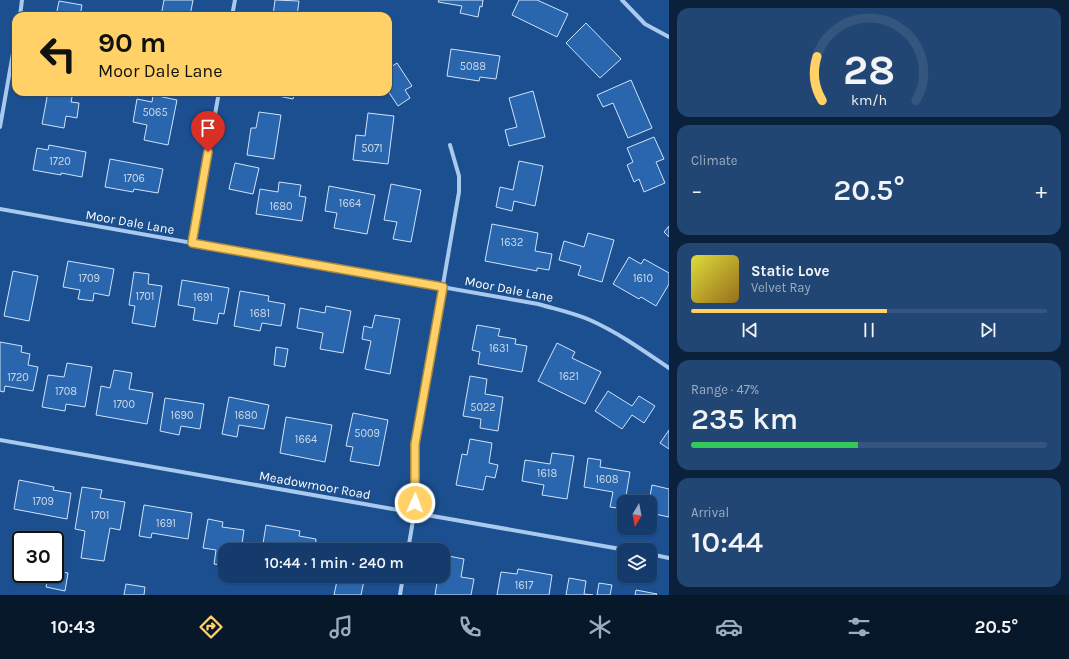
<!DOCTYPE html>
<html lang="en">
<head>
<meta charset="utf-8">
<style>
  :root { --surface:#143b6b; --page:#214673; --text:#f1f3f6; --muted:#9dadc1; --line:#33557e; --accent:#ffd166 }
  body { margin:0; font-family:Karla,sans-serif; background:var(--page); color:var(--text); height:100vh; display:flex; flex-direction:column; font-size:15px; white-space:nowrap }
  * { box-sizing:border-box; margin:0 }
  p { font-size:13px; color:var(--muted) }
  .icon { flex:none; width:22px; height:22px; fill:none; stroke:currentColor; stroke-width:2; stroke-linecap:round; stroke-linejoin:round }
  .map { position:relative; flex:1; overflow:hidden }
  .panel { display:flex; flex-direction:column; gap:8px; padding:8px; background:#0b203b; width:400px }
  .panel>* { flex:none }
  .banner { position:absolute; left:12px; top:12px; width:380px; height:84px; border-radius:12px; box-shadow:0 1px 3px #0004,0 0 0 1px var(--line); background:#ffd166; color:#111; overflow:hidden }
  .needle { width:26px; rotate:190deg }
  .buttons { position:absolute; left:617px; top:495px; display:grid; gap:8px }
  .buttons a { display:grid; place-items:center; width:40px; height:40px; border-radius:8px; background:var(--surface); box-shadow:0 1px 3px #0004,0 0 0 1px var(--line); font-size:20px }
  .speed { position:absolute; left:12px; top:531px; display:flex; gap:8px; font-size:20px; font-weight:700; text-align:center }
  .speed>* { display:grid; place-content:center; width:52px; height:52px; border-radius:50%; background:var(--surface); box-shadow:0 1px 3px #0004,0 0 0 1px var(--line); line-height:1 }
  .speed .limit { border:2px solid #111; border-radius:6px; background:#fff; color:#111 }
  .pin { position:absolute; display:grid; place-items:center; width:34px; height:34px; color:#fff; margin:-41px -17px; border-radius:50% 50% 50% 0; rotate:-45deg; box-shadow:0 0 4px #0007 }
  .pin .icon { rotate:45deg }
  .me { position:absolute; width:44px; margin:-22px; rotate:2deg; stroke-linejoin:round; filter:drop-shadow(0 0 3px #0008) }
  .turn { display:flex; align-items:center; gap:14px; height:84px; padding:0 20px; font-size:18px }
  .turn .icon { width:52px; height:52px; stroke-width:2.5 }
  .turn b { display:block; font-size:28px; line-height:34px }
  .big { font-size:30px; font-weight:600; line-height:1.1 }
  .panel .tile { flex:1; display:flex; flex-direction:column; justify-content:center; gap:6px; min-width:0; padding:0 14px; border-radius:12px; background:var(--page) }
  .panel .dial { align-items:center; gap:0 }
  .dial svg { height:104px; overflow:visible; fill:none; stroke:var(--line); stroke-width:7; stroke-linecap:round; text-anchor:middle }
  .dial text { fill:var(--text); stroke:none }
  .song { display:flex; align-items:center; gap:12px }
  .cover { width:48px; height:48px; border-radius:6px; background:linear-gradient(135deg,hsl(60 70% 55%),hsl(40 70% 35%)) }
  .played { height:4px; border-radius:2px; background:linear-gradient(90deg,var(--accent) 55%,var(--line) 55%) }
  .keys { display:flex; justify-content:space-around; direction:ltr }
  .heat { display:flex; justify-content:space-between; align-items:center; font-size:22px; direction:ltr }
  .charge { height:6px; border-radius:3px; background:linear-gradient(90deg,#34c759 47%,var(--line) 0) }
  .trip { position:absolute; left:218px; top:543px; width:232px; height:40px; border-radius:12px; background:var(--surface); box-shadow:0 1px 3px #0004,0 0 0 1px var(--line); font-weight:600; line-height:40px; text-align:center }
  .tabs { display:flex; height:64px; justify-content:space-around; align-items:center; background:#08182b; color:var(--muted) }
  .tabs .icon { width:28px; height:28px }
  .tabs .on { color:var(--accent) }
  .tabs b { font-size:18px; color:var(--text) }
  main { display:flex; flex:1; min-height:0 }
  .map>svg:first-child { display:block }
  .building { fill:#2a66ad; stroke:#cfe3fa }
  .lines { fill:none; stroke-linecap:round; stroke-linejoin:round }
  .minor { stroke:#a9c9ee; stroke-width:4 }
  .route-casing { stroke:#a68842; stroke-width:10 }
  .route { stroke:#ffd166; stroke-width:7 }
  .labels { text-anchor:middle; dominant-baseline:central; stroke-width:4; stroke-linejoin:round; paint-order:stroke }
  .number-label { font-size:11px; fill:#cad9ea }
  .street-label { font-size:13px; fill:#fff; stroke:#1b4f8f }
</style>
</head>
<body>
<main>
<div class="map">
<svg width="669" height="595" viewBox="0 0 669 595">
  <rect width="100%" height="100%" fill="#1b4f8f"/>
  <g class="building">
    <polygon points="164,0 193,0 190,16 161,16"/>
    <polygon points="275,0 299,1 297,16 273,16"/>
    <polygon points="439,0 483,0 482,7 480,6 478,17 460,13 462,6 438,2"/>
    <polygon points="519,0 537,0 568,14 557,37 512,15"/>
    <polygon points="59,1 82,5 80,16 56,16"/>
    <polygon points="586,23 621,59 600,78 566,43"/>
    <polygon points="451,49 500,56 496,79 480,77 479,81 447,76"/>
    <polygon points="397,63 412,86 405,90 410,98 398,106 388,91 388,69"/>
    <polygon points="631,80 652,128 628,138 613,103 603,107 597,95"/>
    <polygon points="533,91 545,137 509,146 505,130 517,127 509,98"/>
    <polygon points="48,92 73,92 71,102 79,103 77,118 66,116 64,128 42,124"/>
    <polygon points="258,92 295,92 293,99"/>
    <polygon points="153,95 177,100 168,145 144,140 147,125 133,122 137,99 152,102"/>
    <polygon points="259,112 281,115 274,159 247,155 251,128 256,128"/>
    <polygon points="368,113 394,116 388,164 353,160 356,135 365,136"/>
    <polygon points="654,137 664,159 656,162 665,183 644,192 639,179 634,182 627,165 633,162 627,148"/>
    <polygon points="49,145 86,152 82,177 61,173 61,175 33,170 37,148 48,150"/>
    <polygon points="110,159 163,169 158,193 134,189 133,192 105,187"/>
    <polygon points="519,161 543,166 535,206 514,201 512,211 496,207 500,187 513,190"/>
    <polygon points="235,163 259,168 253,194 229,189"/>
    <polygon points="279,182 301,185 299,196 306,197 302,221 256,214 260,189 278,192"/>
    <polygon points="391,184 421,190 411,242 393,239 397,222 384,220"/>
    <polygon points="329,186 375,195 367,234 334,228 337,213 325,211"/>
    <polygon points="492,224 538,233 535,251 552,254 549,270 537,268 537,271 485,261"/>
    <polygon points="669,226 669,237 664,232"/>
    <polygon points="588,233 614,240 602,282 578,275 581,266 559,260 564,241 584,247"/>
    <polygon points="629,257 641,264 644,259 669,273 669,284 656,306 641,297 639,299 613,284"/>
    <polygon points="68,261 114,269 109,296 94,293 93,301 78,299 80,290 63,287"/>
    <polygon points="13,271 38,276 29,321 4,316"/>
    <polygon points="134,272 149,274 148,284 162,286 155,327 132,323 135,306 129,305"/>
    <polygon points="182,280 229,288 224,314 219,313 217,324 193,320 195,308 178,305"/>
    <polygon points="240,291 269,296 268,301 285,304 281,326 262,323 260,331 234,326"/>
    <polygon points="326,306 351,311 343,353 320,349 323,333 297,328 300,308 325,313"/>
    <polygon points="375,315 400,319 390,374 365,369 371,341 362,339 364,326 372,328"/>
    <polygon points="477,325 500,329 498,336 516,339 515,344 527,346 522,372 478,364 480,352 472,350"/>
    <polygon points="0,342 22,346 21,352 30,354 28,365 38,367 33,391 5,386 4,392 0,391"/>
    <polygon points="557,343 575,352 572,358 601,372 585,404 538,381"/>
    <polygon points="276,347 288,349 285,367 274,365"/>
    <polygon points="67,363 92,367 85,407 66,404 65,411 42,407 48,375 64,377"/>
    <polygon points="114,370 132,373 129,389 153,393 147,424 96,415 101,386 110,388"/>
    <polygon points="470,376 487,379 485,394 503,397 498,431 480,428 481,419 463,416"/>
    <polygon points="608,391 632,406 639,396 655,406 644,423 632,415 622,429 595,411"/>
    <polygon points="229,397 269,405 264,429 239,425 237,437 222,434"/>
    <polygon points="165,398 204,404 200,429 181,426 179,435 160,431"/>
    <polygon points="353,413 388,420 379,466 350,461 353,447 346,446"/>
    <polygon points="286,417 332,425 325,462 280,453"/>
    <polygon points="669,430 669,449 660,443"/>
    <polygon points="470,439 492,443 489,463 498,465 495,478 486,476 483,490 456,485 462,454 467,455"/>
    <polygon points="552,453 574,456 567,499 542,495 544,485 522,481 525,460 550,464"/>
    <polygon points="588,458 601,460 600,467 630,472 625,502 624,502 624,509 610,507 613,492 584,487"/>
    <polygon points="19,480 54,487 53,490 71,493 67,519 14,509"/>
    <polygon points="652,485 669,489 669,517 650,513 650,502 649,502"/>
    <polygon points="82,487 102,490 100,498 125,502 120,530 110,528 104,561 81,558 85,531 75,529"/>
    <polygon points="144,505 192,513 188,539 152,533 151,538 139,536"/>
    <polygon points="208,519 223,522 222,527 244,530 241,550 225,550 225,566 214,564 216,550 203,548"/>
    <polygon points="266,525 300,531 299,536 316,539 315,550 262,550"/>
    <polygon points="356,544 370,546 370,550 354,550"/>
    <polygon points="443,555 464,559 461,577 474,579 471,595 435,595 438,576 443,576"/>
    <polygon points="518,569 552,575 549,595 497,595 501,572 517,574"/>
    <polygon points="55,571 68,573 65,591 46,587 49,574 55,574"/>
    <polygon points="338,576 365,576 361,595 334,595"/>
    <polygon points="569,578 586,581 584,594 593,595 566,595"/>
    <polygon points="599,583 612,585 610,595 597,595"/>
    <polygon points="126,584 145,587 144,595 124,595"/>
    <polygon points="636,590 657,594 656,595 635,595"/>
  </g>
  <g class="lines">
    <g class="minor">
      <polyline points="622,0 645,24 669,37"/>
      <polyline points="20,16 22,0"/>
      <polyline points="232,16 235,0"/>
      <polyline points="0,127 16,36"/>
      <path d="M0,209L538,304C555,309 574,313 590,320C619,333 644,351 669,368"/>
      <polyline points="192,243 219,92"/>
      <polyline points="0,440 626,550"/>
      <path d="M408,550C411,531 415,513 416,494C417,474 414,455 417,435L459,192V176L450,145"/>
      <polyline points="650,554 669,558"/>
      <polyline points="400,595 403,576"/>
    </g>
  </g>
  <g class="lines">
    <defs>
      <polyline id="route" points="208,152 192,243 443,287 415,444 415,503"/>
    </defs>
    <use href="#route" class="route-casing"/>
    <use href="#route" class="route"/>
  </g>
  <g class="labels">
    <g class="number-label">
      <text x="473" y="66">5088</text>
      <text x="155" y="112">5065</text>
      <text x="372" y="148">5071</text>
      <text x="60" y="161">1720</text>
      <text x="134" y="178">1706</text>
      <text x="350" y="203">1664</text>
      <text x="281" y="206">1680</text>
      <text x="512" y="242">1632</text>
      <text x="89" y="278">1709</text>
      <text x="643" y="278">1610</text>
      <text x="145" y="296">1701</text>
      <text x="203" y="297">1691</text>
      <text x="260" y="313">1681</text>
      <text x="499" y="348">1631</text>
      <text x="569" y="376">1621</text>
      <text x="18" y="377">1720</text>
      <text x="66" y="391">1708</text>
      <text x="124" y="404">1700</text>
      <text x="483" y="407">5022</text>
      <text x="182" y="415">1690</text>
      <text x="246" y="415">1680</text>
      <text x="367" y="433">5009</text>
      <text x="306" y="439">1664</text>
      <text x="547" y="473">1618</text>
      <text x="607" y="479">1608</text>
      <text x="43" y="501">1709</text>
      <text x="100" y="515">1701</text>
      <text x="166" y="523">1691</text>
      <text x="524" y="585">1617</text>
    </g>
    <g class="street-label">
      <text transform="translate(130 222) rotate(10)">Moor Dale Lane</text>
      <text transform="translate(509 289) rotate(11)">Moor Dale Lane</text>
      <text transform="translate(315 485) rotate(10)">Meadowmoor Road</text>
    </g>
  </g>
</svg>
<div class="buttons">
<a><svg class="needle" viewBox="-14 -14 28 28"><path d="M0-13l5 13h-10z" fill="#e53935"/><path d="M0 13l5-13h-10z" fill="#9dadc1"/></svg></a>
<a><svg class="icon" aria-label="layers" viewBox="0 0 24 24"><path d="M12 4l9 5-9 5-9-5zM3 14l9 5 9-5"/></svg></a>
</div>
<div class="speed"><div class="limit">30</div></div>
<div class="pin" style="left:208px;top:152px;background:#d93025"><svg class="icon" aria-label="arrive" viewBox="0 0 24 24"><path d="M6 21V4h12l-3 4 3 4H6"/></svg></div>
<svg class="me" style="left:415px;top:503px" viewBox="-20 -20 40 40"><circle r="17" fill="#ffd166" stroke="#fff" stroke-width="3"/><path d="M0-11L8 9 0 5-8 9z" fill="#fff"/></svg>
<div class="trip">10:44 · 1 min · 240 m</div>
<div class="banner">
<div class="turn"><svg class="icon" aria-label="left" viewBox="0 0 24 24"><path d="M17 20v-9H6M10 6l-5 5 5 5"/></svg><div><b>90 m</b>Moor Dale Lane</div></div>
</div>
</div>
<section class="panel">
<div class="tile dial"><svg viewBox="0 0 100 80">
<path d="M14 69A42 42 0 1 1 86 69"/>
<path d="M14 69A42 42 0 0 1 10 35" stroke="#ffd166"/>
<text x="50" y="56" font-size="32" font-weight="700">28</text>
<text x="50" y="72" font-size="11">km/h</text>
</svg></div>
<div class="tile"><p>Climate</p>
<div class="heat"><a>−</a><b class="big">20.5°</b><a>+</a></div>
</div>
<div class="tile">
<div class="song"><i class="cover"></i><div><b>Static Love</b><p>Velvet Ray</p></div></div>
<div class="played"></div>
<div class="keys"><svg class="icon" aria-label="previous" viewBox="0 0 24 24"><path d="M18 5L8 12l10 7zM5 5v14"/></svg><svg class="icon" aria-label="pause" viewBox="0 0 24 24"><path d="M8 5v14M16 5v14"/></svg><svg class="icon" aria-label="next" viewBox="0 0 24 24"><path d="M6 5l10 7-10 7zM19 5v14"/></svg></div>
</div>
<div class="tile"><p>Range · 47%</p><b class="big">235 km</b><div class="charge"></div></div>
<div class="tile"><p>Arrival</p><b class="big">10:44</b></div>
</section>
</main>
<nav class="tabs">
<b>10:43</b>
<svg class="icon on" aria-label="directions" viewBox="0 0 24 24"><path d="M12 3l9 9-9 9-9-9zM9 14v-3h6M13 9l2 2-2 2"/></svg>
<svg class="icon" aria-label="music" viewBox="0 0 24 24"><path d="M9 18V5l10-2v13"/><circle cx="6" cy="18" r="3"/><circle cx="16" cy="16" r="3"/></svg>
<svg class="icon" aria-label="phone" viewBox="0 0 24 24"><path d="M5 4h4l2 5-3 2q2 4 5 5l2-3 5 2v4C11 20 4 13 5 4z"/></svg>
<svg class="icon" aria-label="climate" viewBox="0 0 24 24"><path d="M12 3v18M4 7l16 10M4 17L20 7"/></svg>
<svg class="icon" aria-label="car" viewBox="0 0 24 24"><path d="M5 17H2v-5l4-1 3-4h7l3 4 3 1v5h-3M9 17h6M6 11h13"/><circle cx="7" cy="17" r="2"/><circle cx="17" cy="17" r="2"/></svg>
<svg class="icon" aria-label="filters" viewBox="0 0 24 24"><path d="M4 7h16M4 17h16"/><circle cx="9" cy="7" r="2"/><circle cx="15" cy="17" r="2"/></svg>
<b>20.5°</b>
</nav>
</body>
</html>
